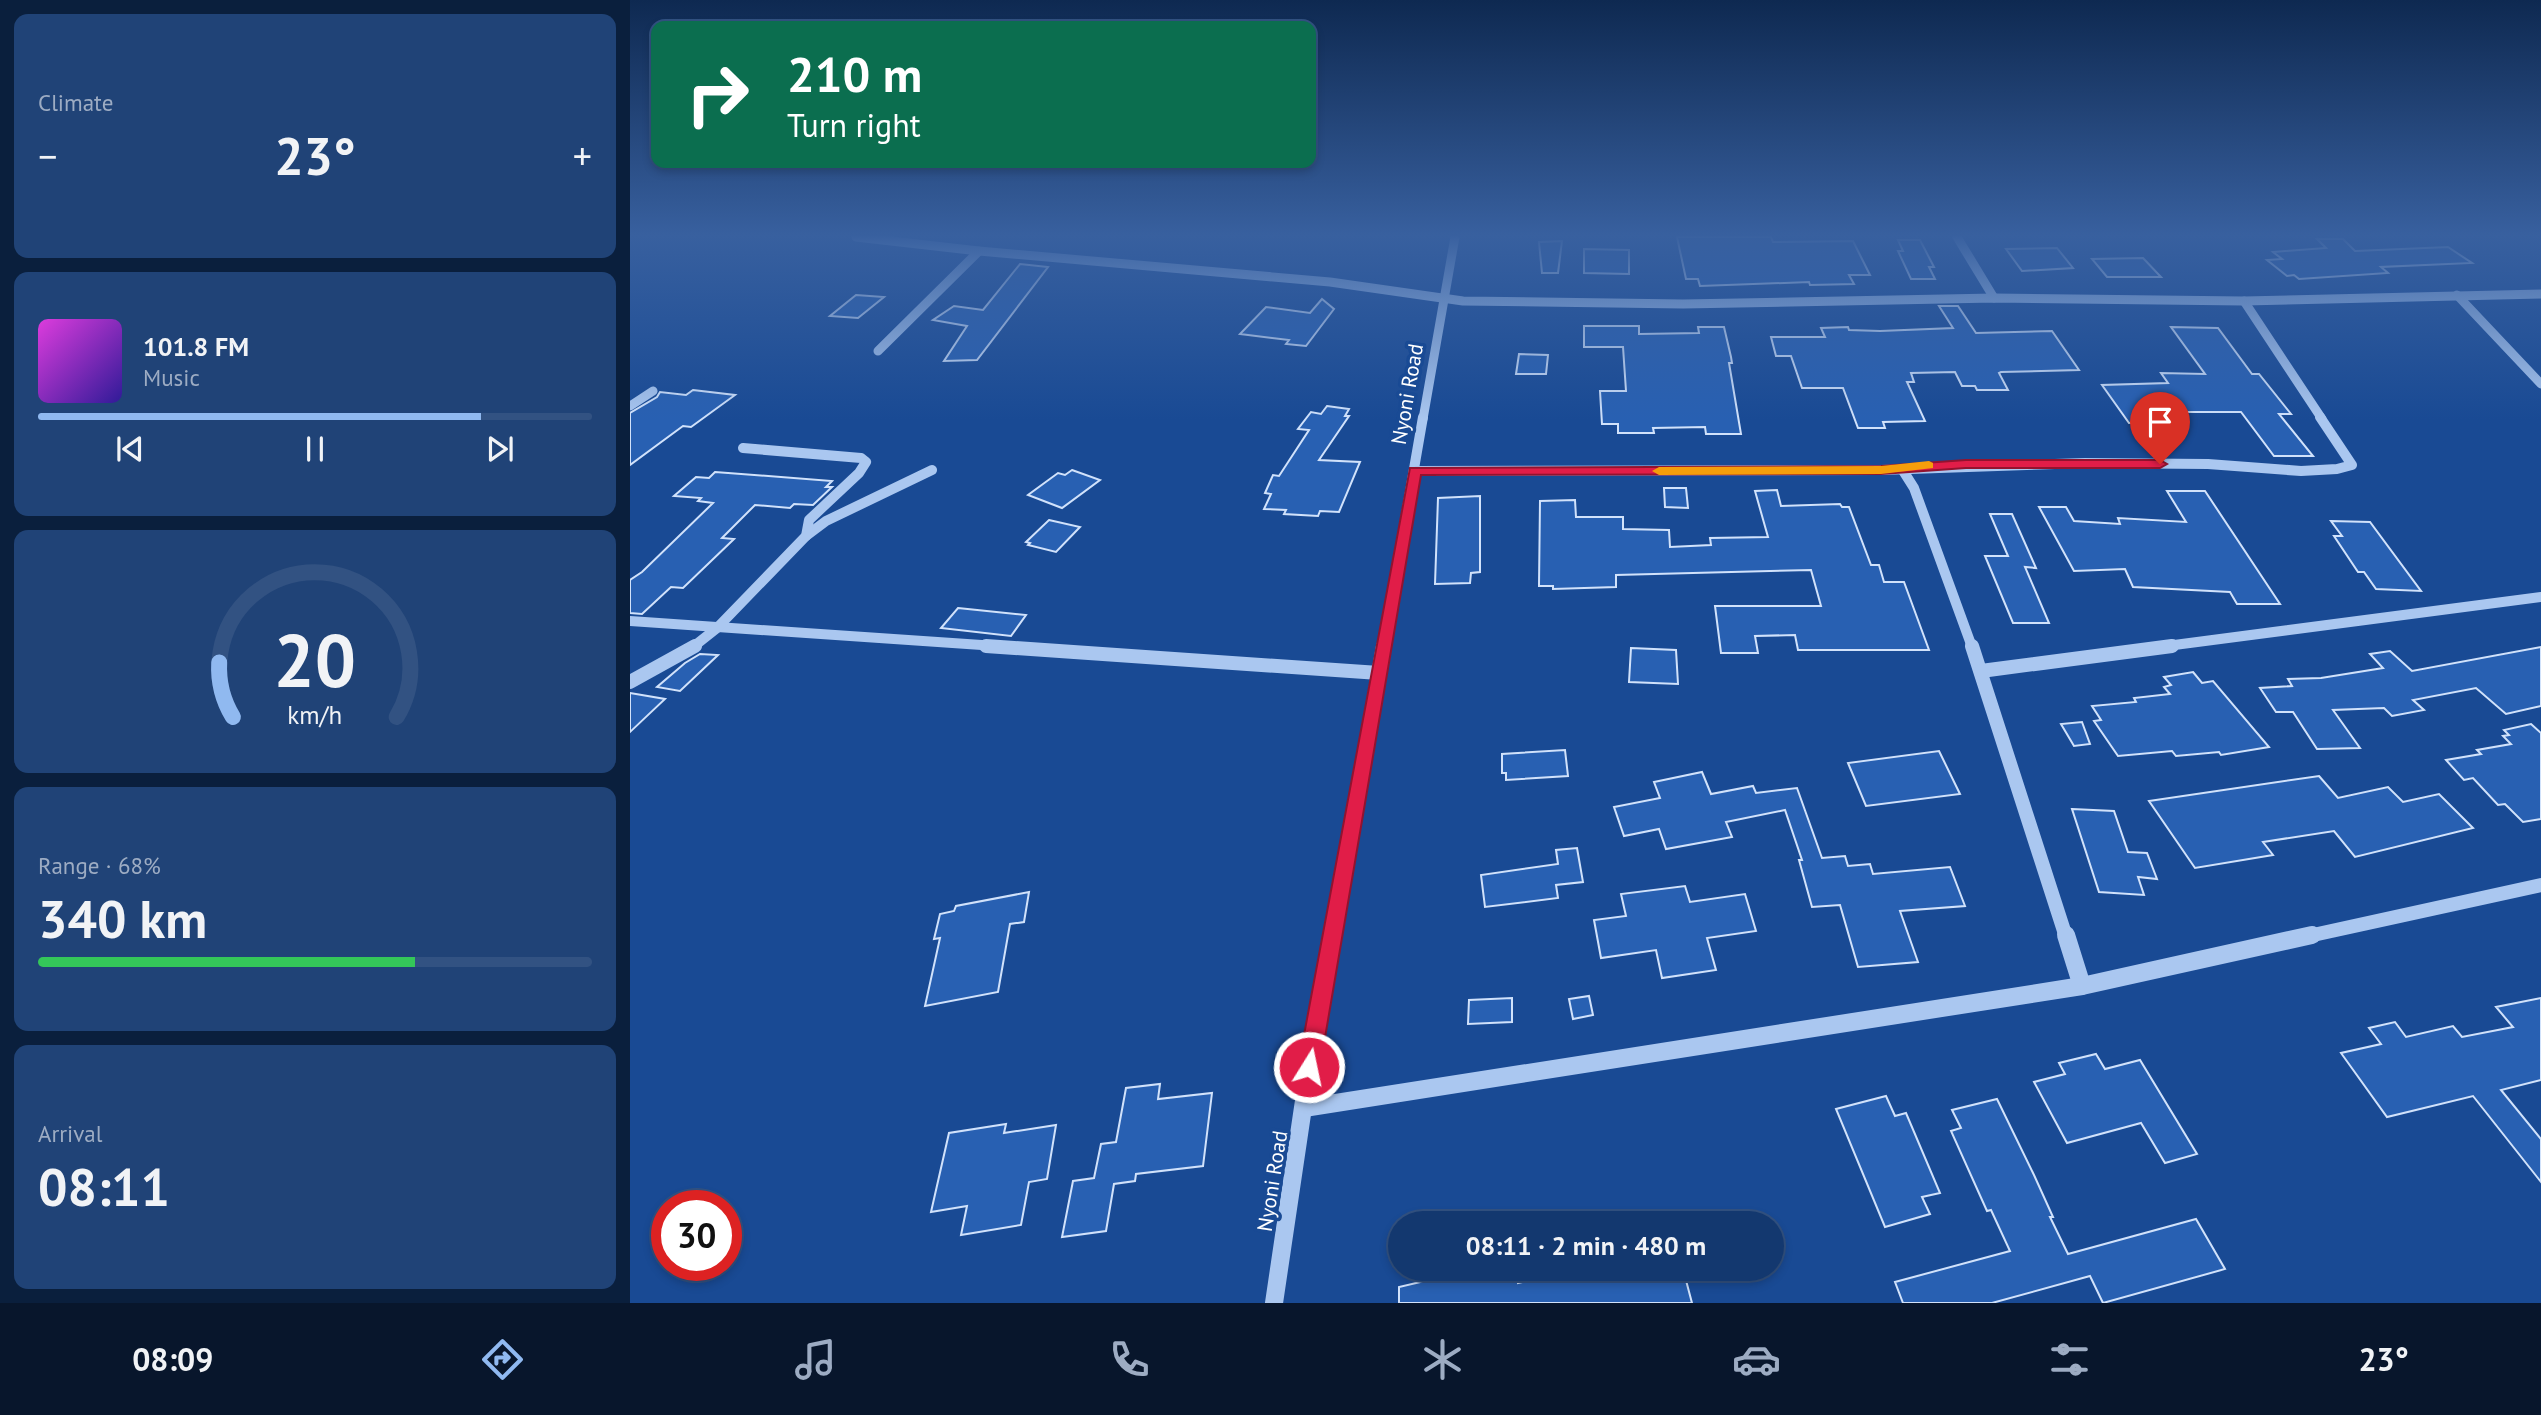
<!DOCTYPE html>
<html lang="en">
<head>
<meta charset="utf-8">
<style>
  :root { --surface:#13386f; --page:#204377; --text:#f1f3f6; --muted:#9dacc3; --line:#325282; --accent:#90b9f0 }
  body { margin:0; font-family:"PT Sans",sans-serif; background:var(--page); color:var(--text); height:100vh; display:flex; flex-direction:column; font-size:26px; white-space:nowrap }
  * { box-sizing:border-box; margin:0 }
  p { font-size:23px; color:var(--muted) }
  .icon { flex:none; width:38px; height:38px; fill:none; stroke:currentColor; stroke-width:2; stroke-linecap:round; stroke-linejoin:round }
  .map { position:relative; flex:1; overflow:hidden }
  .side { display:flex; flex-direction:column; gap:14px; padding:14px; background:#0a1f3d; width:630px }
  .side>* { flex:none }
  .top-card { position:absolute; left:21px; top:21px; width:665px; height:147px; border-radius:14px; box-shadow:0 4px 10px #0003,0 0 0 2px var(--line); background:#0b6e4f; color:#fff; overflow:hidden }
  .speed { position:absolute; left:21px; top:1190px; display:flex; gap:14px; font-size:35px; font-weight:700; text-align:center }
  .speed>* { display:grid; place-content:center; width:91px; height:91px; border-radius:50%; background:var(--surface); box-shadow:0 4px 10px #0003,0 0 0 2px var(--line); line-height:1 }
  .speed .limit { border:10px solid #d22; background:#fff; color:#111 }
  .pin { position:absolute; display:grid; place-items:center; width:60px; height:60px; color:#fff; margin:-72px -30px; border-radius:50% 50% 50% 0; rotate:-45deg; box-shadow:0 0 7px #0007 }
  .pin .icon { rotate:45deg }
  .me { position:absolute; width:77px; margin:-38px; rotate:10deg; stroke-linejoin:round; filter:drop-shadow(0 0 5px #0008) }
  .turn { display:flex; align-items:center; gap:24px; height:147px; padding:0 21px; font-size:32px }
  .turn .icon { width:91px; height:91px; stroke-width:2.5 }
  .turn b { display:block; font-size:49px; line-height:60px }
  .big { font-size:52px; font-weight:800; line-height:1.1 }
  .side .card { flex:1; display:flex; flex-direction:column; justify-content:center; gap:10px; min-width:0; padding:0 24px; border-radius:14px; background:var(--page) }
  .side .dial { align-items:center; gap:0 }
  .dial svg { height:182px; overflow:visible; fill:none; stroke:var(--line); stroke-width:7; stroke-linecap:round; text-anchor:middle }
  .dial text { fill:var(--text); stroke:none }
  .song { display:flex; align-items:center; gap:21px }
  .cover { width:84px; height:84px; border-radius:10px; background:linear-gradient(135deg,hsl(300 70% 55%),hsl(250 70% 35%)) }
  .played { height:7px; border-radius:4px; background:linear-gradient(90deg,var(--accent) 80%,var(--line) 80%) }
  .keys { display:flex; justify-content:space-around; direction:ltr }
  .heat { display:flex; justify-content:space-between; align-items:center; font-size:38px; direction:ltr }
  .charge { height:10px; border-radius:5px; background:linear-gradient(90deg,#34c759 68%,var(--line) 0) }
  .trip { position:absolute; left:758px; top:1211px; width:396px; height:70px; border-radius:35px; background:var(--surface); box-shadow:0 4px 10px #0003,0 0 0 2px var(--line); font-weight:800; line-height:70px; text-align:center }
  .menu { display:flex; height:112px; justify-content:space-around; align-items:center; background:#08162c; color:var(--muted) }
  .menu .icon { width:49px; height:49px }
  .menu .selected { color:var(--accent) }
  .menu b { font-size:32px; color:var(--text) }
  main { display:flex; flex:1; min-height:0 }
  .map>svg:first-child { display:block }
  .building { fill:#2860b2; stroke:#d1e2fb; stroke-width:2 }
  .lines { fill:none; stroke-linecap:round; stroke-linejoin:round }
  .minor-far3 { stroke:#aac7f0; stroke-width:9 }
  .minor-far2 { stroke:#aac7f0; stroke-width:10 }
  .minor-far1 { stroke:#aac7f0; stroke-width:14 }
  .minor { stroke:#aac7f0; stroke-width:18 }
  .route { fill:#e11d48; stroke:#92132f; stroke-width:2 }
  .slow { fill:#f59e0b }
  .labels { text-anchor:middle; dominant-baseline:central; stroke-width:7; stroke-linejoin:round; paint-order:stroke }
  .street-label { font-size:21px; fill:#fff; stroke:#194a94 }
</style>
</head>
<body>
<main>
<section class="side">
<div class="card"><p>Climate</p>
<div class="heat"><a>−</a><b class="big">23°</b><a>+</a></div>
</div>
<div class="card">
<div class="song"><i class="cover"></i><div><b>101.8 FM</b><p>Music</p></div></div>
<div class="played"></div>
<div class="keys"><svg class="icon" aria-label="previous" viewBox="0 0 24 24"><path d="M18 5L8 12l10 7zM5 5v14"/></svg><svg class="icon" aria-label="pause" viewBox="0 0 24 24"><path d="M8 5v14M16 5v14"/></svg><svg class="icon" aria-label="next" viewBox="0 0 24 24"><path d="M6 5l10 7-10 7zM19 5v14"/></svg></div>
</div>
<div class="card dial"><svg viewBox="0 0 100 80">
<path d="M14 69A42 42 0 1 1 86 69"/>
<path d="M14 69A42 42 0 0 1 8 45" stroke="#90b9f0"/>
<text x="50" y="56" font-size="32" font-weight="700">20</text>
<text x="50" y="72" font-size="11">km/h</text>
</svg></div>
<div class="card"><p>Range · 68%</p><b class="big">340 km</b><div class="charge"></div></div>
<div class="card"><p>Arrival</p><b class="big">08:11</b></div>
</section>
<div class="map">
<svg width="1911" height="1303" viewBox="0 0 1911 1303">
  <rect width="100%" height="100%" fill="#194a94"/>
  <g class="building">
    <polygon points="1047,237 1141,237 1143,242 1223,241 1240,275 1219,275 1224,284 1180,285 1179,282 1070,286 1068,279 1056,279"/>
    <polygon points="1687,239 1713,239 1725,251 1818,247 1842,263 1751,267 1758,273 1669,279 1664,275 1657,276 1637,260 1652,259 1643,252 1696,248"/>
    <polygon points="1268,240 1290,240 1304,267 1299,267 1305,279 1281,279 1268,251 1273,251"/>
    <polygon points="932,241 928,273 912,273 909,242"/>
    <polygon points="1427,248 1443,268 1392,271 1376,249"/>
    <polygon points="954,249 999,250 999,274 954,273"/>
    <polygon points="1513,258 1531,277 1477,277 1462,259"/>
    <polygon points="390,264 418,267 347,360 314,361 337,326 303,320 324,306 353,310"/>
    <polygon points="226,295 254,297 228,318 200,316"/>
    <polygon points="692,299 704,309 676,346 656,344 659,340 610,334 636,307 680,313"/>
    <polygon points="1309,306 1328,306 1346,333 1422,331 1449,370 1371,372 1369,373 1378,390 1347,390 1345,386 1332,386 1325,372 1281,373 1284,382 1277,382 1295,421 1253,422 1255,428 1228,428 1213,388 1172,388 1161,356 1146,356 1141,337 1195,337 1191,328 1218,327 1219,330 1250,331 1323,328"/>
    <polygon points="954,326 1009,326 1009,334 1069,333 1068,327 1094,327 1101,357 1102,363 1099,363 1111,434 1076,434 1075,427 1023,428 1024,433 988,433 988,424 972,424 970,391 996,391 993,347 954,347"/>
    <polygon points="1541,327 1588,328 1622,374 1629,374 1661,414 1649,414 1683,456 1644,456 1611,412 1546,412 1553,421 1499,423 1472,385 1538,383 1531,373 1575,374"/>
    <polygon points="889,354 918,355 916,374 886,374"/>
    <polygon points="63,390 105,395 61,427 53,426 0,465 0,413 27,397 30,392 56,395"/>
    <polygon points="697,406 719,409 715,416 719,416 689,460 730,462 709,512 690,511 688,516 654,514 656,510 634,509 641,494 635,493 643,475 649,476 679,430 668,429 681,412 691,414"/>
    <polygon points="442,470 470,480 432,508 398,495 428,473 435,475"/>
    <polygon points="85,472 202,481 196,487 202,487 183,505 164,504 160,508 125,505 92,538 104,539 53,588 41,587 12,614 0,613 0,580 12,572 83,503 68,501 71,498 44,496 66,477 79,478"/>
    <polygon points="1034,488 1056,488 1058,508 1035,507"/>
    <polygon points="1147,490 1151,506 1210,504 1212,507 1219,507 1241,565 1249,565 1254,582 1274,582 1299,650 1168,650 1165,635 1125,636 1128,653 1091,653 1085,606 1191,606 1181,570 986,575 986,587 923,589 923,586 909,586 910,501 945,500 946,517 993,517 993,529 1039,530 1040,547 1081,545 1080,538 1138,537 1125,491"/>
    <polygon points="1537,491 1575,491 1650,604 1607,604 1600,592 1503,587 1495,569 1444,571 1409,507 1436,507 1444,521 1490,524 1488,518 1556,522"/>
    <polygon points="850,496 850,572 841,573 840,583 805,584 808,498"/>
    <polygon points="1360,514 1382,514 1406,568 1395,567 1419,623 1383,623 1355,556 1378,556"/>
    <polygon points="419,520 450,527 426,552 398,545 400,543 396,542"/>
    <polygon points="1701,521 1740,522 1791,591 1746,589 1734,572 1728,572 1704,536 1712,536"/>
    <polygon points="328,608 396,615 381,636 311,628"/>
    <polygon points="1911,647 1911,706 1876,714 1846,688 1783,700 1794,710 1762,716 1754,708 1703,710 1730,748 1687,749 1663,712 1646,712 1630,688 1662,686 1658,679 1691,678 1753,668 1740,654 1760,651 1782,671"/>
    <polygon points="1001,648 1046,650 1048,684 999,682"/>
    <polygon points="70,654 88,655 50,691 27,687 55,663"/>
    <polygon points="1563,672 1572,683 1583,681 1639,747 1591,755 1589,752 1546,756 1542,751 1488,756 1464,721 1471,720 1462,706 1506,702 1504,698 1540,694 1534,687 1541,685 1534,677"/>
    <polygon points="0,693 35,699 0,732"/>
    <polygon points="1452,722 1460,744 1444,746 1431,724"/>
    <polygon points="1901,724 1911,733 1911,819 1893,822 1875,804 1868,805 1843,778 1834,780 1816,760 1851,754 1847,750 1881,744 1873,736 1879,735 1874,730"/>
    <polygon points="935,750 938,776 876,780 876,773 872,773 872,754"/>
    <polygon points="1309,751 1330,794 1236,806 1218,763"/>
    <polygon points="1072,772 1081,794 1123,786 1126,793 1167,788 1192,858 1215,856 1218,866 1240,864 1243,874 1320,867 1335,906 1270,911 1288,962 1228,967 1210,905 1182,907 1169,860 1172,860 1155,810 1096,822 1102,837 1036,849 1029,829 994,836 984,807 1030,798 1024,782"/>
    <polygon points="1689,776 1708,798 1758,787 1773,802 1809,794 1843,828 1725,857 1704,831 1633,842 1643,855 1565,868 1519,801"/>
    <polygon points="1442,809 1484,811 1498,852 1517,853 1527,879 1508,877 1514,895 1469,892"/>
    <polygon points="947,848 953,882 926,885 928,898 855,907 851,875 928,864 926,850"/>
    <polygon points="1055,886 1060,902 1115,894 1126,931 1077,938 1086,970 1032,978 1026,950 971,958 964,920 996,916 991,894"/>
    <polygon points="399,892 394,922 380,924 368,992 295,1006 310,938 304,939 310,914 324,911 326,906"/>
    <polygon points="959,996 963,1015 943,1019 939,999"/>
    <polygon points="882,998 882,1022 838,1024 839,1000"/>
    <polygon points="1911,998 1911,1080 1871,1090 1911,1139 1911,1182 1843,1096 1757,1117 1711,1053 1751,1044 1739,1028 1765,1022 1776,1037 1823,1026 1832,1037 1883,1027 1866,1007"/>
    <polygon points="1466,1054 1475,1069 1510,1060 1567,1154 1535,1163 1511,1123 1437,1143 1404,1082 1435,1074 1429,1063"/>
    <polygon points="530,1084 528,1099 582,1093 573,1166 506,1174 505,1181 484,1184 476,1231 432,1237 443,1181 464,1178 471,1144 486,1142 496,1088"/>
    <polygon points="1256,1096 1265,1116 1276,1113 1310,1193 1292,1197 1300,1214 1255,1227 1206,1109"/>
    <polygon points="1367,1099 1404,1175 1423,1217 1420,1217 1438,1254 1566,1219 1595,1269 1473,1303 1460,1276 1362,1303 1273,1303 1265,1282 1380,1251 1361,1210 1357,1211 1321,1131 1331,1128 1322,1110"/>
    <polygon points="376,1124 374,1133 426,1125 417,1179 399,1182 391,1225 331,1235 337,1206 301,1212 319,1133"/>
    <polygon points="846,1269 886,1269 888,1283 935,1273 935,1269 1053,1269 1062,1303 769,1303 769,1287"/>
  </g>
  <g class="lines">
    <g class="minor-far3">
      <polyline points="226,237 349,251 700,282 833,301 1053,304 1364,298 1614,301 1911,294"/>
      <polyline points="1327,237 1364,298"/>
      <polyline points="1827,295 1911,384"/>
      <polyline points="1614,301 1692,419"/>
      <polyline points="248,351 349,251"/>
      <polyline points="0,406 23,391"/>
      <polyline points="793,419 825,237"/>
    </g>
    <g class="minor-far2">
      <polyline points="1272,469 1284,488 1342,647"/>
      <polyline points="785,471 1251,470 1455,463 1578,464 1671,471 1707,469 1722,465 1690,417"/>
      <polyline points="176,536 196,521 302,470"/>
      <polyline points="0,621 381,647"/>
      <polyline points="63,647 87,628 176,536 179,520 229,473 236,462 231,458 113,448"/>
      <polyline points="753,647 793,417"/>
      <polyline points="1529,647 1911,597"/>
    </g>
    <g class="minor-far1">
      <polyline points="356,646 749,673"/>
      <polyline points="1342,646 1436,937"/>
      <polyline points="1351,671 1542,646"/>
      <polyline points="0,682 65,646"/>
      <polyline points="702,937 753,646"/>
      <polyline points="1674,937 1911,885"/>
    </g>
    <g class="minor">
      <polyline points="1436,935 1452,986"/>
      <polyline points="674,1108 1452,986 1682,935"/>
      <polyline points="644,1303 679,1067 702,935"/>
    </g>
  </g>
  <linearGradient id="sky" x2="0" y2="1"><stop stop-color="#0e2951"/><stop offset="0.56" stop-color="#38609f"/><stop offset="1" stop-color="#38609f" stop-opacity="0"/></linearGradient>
  <rect width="1911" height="420" fill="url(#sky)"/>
  <polygon class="route" points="1336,460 1530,460 1537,464 1530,468 1336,468 1251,474 791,475 690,1067 687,1075 679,1078 671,1075 668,1067 780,468 1251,466"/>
  <polygon class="slow" points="1299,461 1303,463 1303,468 1251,474 1029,475 1022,471 1029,467 1251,466"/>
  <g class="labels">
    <g class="street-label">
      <text transform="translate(777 394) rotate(-80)">Nyoni Road</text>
      <text transform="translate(642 1181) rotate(-81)">Nyoni Road</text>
    </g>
  </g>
</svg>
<div class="speed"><div class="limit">30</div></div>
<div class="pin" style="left:1530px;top:464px;background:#d93025"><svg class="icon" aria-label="arrive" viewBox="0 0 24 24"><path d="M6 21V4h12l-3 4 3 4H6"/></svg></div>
<svg class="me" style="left:679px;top:1067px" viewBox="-20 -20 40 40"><circle r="17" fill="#e11d48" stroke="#fff" stroke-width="3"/><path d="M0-11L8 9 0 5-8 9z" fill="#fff"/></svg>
<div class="trip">08:11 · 2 min · 480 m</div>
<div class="top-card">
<div class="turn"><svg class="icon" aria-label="right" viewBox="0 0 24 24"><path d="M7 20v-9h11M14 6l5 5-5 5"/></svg><div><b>210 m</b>Turn right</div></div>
</div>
</div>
</main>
<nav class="menu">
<b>08:09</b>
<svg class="icon selected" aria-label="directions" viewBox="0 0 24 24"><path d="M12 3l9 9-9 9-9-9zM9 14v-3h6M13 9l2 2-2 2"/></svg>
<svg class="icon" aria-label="music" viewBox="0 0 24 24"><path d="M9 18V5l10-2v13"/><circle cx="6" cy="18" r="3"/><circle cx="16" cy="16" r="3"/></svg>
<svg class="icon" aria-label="phone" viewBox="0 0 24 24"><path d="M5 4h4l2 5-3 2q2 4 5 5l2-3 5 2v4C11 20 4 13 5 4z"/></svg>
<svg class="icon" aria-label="climate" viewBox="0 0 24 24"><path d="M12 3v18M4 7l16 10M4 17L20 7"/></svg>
<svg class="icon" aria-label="car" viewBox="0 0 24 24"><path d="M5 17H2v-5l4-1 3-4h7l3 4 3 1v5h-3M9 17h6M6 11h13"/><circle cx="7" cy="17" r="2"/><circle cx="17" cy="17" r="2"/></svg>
<svg class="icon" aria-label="filters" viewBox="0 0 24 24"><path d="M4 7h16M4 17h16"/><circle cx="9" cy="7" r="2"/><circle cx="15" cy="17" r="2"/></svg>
<b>23°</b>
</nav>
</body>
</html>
